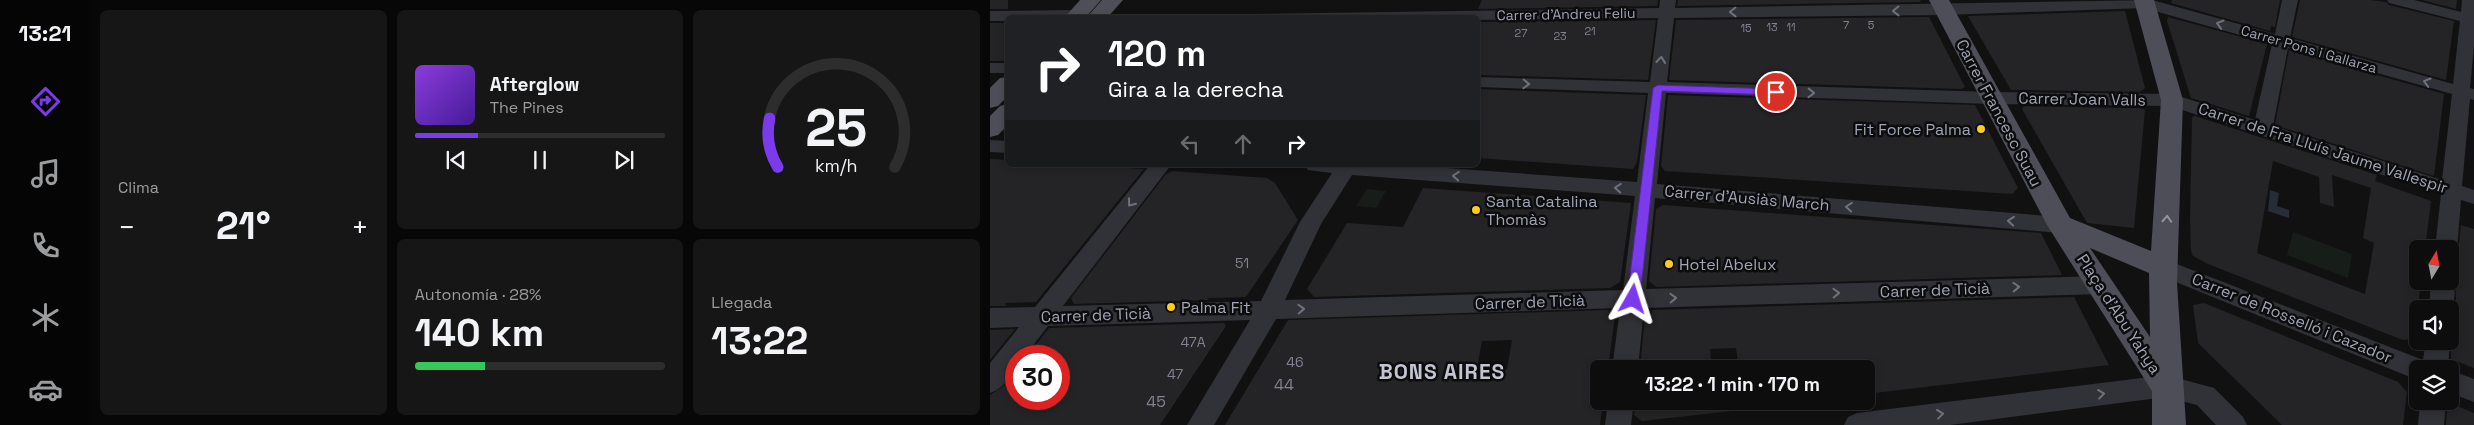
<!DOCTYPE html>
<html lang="es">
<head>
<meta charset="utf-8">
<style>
  :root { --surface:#0d0d0e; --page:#161617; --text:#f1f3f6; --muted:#9a9c9e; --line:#2d2d2e; --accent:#7c3aed }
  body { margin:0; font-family:"Space Grotesk",sans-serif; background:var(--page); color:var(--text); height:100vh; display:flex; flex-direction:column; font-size:19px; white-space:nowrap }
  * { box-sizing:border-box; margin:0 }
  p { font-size:16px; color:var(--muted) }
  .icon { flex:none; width:28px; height:28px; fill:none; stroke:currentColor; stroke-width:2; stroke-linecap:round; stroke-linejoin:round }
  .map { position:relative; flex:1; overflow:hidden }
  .side { display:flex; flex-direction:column; gap:10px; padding:10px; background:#070708; width:900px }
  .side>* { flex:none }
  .banner { position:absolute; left:15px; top:15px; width:475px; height:152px; border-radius:8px; box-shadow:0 2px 8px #0003,0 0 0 1px var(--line); background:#202124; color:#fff; overflow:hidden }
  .needle { width:32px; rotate:10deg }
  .controls { position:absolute; left:1419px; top:240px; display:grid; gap:10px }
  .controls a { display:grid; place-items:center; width:50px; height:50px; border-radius:8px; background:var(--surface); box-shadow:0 2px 8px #0003,0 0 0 1px var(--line); font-size:25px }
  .speed { position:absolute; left:15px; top:345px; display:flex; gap:10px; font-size:25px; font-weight:700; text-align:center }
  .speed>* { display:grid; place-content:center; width:65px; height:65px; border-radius:50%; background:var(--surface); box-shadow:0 2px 8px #0003,0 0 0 1px var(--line); line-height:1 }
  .speed .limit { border:8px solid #d22; background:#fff; color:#111 }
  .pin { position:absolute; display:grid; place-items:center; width:42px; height:42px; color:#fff; margin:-21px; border:2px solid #fff; border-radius:50%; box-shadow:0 1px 5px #0007 }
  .me { position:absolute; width:55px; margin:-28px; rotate:6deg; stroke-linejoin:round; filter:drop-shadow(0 0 4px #0008) }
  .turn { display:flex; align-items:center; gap:18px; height:105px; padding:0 20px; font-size:22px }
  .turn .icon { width:65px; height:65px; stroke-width:2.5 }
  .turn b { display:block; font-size:35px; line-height:42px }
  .lanes { display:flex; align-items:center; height:48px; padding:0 20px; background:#0003; justify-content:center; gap:25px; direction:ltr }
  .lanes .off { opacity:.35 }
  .big { font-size:38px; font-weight:700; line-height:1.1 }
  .side .tile { flex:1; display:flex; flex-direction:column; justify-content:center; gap:8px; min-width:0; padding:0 18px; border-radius:8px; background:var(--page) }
  .side .dial { align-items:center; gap:0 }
  .dial svg { height:130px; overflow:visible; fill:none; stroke:var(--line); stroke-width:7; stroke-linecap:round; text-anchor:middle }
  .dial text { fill:var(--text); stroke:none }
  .song { display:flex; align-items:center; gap:15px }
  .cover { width:60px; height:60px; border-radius:8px; background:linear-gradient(135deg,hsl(270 70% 55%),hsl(260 70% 35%)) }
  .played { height:5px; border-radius:2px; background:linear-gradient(90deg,var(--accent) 25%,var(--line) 25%) }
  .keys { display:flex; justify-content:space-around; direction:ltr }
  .heat { display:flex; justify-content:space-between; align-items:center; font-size:28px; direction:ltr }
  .charge { height:8px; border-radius:4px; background:linear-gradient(90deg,#34c759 28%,var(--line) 0) }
  .side .tiles { flex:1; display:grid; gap:10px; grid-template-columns:repeat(3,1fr) }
  .tile:first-child { grid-row:span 2 }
  .trip { position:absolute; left:600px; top:360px; width:285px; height:50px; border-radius:8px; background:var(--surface); box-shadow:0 2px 8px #0003,0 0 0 1px var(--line); font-weight:700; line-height:50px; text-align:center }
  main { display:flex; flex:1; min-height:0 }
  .tabs { display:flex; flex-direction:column; width:90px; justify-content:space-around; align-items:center; background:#050506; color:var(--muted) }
  .tabs .icon { width:35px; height:35px }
  .tabs .on { color:var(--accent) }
  .tabs b { font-size:22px; color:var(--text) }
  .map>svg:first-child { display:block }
  .green { fill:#171d18 }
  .water { fill:#262d36 }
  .building { fill:#242326; fill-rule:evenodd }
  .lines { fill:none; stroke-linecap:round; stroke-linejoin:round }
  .minor { fill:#313237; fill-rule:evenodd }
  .major { fill:#4d4e57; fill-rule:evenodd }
  .oneway { stroke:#6f717c }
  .oneway2 { stroke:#9093a1 }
  .route { fill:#7c3aed; stroke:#51269a }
  .poi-dot { fill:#fdcc1e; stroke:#0c0c0d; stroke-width:2 }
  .labels { text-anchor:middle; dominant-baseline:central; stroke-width:5; stroke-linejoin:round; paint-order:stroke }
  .far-number-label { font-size:11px; fill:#818390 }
  .far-street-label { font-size:14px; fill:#a1a4b4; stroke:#0c0c0d }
  .number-label { font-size:14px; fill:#818390 }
  .street-label { font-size:16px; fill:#a1a4b4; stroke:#0c0c0d }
  .poi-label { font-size:16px; fill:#a1a4b4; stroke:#0c0c0d; text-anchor:start }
  .near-number-label { font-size:16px; fill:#818390 }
  .district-label { font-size:21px; font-weight:bold; letter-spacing:1px; fill:#c2c4d0; stroke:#0c0c0d }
</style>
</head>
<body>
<main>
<nav class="tabs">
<b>13:21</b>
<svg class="icon on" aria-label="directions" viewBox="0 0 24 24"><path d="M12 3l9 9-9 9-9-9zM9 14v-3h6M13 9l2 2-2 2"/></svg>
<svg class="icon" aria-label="music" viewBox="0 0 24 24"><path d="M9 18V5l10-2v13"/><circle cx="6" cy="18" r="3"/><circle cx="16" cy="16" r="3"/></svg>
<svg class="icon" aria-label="phone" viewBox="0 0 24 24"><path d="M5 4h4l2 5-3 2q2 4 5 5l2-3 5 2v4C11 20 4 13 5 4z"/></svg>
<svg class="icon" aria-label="climate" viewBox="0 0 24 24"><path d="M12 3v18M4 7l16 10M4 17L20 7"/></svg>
<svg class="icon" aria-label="car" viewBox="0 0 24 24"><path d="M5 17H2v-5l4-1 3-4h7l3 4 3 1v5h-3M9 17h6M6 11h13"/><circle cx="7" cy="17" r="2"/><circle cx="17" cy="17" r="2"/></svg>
</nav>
<section class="side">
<div class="tiles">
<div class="tile"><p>Clima</p>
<div class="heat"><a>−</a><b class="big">21°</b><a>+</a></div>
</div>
<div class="tile">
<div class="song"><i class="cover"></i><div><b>Afterglow</b><p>The Pines</p></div></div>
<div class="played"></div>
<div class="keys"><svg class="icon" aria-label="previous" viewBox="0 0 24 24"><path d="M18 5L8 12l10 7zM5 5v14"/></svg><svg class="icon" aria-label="pause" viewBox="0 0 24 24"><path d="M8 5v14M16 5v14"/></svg><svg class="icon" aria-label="next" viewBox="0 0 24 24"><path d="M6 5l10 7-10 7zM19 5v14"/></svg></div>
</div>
<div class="tile dial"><svg viewBox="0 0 100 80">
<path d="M14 69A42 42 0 1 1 86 69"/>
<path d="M14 69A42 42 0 0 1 9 39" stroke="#7c3aed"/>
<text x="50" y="56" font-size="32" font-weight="700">25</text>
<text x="50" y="72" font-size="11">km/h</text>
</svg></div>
<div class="tile"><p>Autonomía · 28%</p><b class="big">140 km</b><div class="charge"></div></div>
<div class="tile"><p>Llegada</p><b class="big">13:22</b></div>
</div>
</section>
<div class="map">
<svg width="1484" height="425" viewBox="0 0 1484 425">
  <rect width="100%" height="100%" fill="#111112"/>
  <g class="green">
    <polygon points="377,189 396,191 386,208 366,206"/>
    <polygon points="1303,232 1362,254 1358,278 1297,255"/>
  </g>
  <polygon class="water" points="1280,190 1289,193 1287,206 1299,210 1299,218 1278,211"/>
  <g class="building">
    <rect x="0" y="0" width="18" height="9"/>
    <polygon points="492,0 668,0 667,6 488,9"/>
    <polygon points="688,0 930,0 931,2 687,6"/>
    <polygon points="1182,0 1290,0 1285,27 1281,26 1280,31 1181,3"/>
    <polygon points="1310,0 1380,0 1396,2 1399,5 1464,21 1456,80 1302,37"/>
    <polygon points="1432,0 1467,0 1466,9"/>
    <polygon points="1135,11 1155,88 1150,92 1021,90 978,16"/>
    <polygon points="939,17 975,87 971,89 679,80 686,20"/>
    <polygon points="1178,17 1277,44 1259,116 1201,98 1177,21"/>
    <polygon points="666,20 658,80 488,75 488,22"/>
    <rect x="0" y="23" width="18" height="38"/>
    <polygon points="1299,50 1454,94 1444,176 1285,125"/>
    <polygon points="488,89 656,95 647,162 643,169 488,158"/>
    <polygon points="678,95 985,105 1028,188 1022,194 675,171 671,166"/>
    <polygon points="1034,106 1151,108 1155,110 1144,228 1097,223 1032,109"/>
    <path d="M1205,116L1387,175L1385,181L1441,201L1435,249H1428V281H1431L1424,339L1413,340L1218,264L1203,256L1201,251L1200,218L1202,117ZM1283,161L1329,177L1330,203L1344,207L1342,175L1381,188L1373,238L1384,243L1375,294L1267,253Z"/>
    <polygon points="0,159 18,160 18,165 93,165 154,169 46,302 15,303 16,306 0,306"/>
    <polygon points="183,171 277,178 285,183 308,220 256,297 217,298 219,300 84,304 81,298 176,174"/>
    <polygon points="433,188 641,203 630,282 620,288 324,297 317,289 357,223 413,227"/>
    <polygon points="673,205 1051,233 1072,275 666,287 659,281 666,209"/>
    <polygon points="1471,225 1484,229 1484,368 1461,359 1460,332 1466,300 1465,280"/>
    <polygon points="1084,297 1119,365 876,394 876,369 749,369 746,348 720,349 722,369 650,369 655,315 661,315 662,310"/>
    <polygon points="1214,303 1408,382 1417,392 1413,425 1292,425 1208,343 1203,305"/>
    <path d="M618,310L625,316L618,369H609V401H613L610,425H235L298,320ZM522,340L517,369L486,373L492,341Z"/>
    <polygon points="234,323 236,326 170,425 0,425 0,395 16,384 26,367 26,399 69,399 69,356 37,356 59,328"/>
    <polygon points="25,329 0,360 0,330"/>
    <polygon points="646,401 742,401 742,411 652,421 644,415"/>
    <polygon points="1465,405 1484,413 1484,425 1456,425 1457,406"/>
  </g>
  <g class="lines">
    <g class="minor">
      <path d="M670,0H686L685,8L1162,0L1285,34L1292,0H1308L1300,38L1463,84L1470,21L1399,3L1397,0H1424L1471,12L1472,0H1484V46L1480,88L1484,89V100L1480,99L1472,186L1484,190V204L1471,200L1467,249L1464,255L1460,256V249H1445L1451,194L1180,106L1002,104L676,93L667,184L1070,217L1078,220L1081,225L1078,230L1070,233L665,198L656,289L1111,276L1119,279L1123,285L1119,291L1111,294L654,308L648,369H622L630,308L286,319L224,425H197L260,320L58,326L35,356H26C26,372 15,388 0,393V363L29,327L0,328V308L45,307L160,165H181L73,306L271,301L310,222L342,173L318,170L315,165H415L647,182L658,93L488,87V77L660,82L668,18L488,20V18H190L192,15L669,8ZM1154,8L1282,44L1265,120L1182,94L1002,92L677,82L684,18L954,15ZM1298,48L1462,94L1452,180L1283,126ZM362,175L645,196L633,290L295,300L331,224Z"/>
      <polygon points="87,10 93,12 95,15 93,18 18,18 18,21 0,21 0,11"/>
      <rect x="0" y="63" width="18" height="10"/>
      <polygon points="0,140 18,141 18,153 0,152"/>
      <polygon points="1174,259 1433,360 1436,341 1460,340 1458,369 1428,369 1428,379 1420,377 1166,274 1163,268 1166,262"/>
      <path d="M1460,274C1467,283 1465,304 1460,315V309H1439L1441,281H1460Z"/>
      <polygon points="1460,370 1484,379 1484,402 1460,393"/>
      <polygon points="1176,375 1224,388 1253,417 1257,425 1226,425 1207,405 1176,397 960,425 854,425 858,417 867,413"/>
      <polygon points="618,401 644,401 641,425 615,425"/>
      <polygon points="1430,401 1456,401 1454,425 1428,425"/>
    </g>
    <g class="major">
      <polygon points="90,0 111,0 95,18 74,18"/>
      <polygon points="112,0 133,0 117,18 96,18"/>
      <path d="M939,0H959L1080,218L1161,251L1171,100L1144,0H1164L1193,100L1187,283L1196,425H1162V391L1057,225ZM1100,248L1159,273L1160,337Z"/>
      <polygon points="18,77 18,96 8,106 0,108 0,88 10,78"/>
      <polygon points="18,104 18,125 8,135 0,137 0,116 10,106"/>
    </g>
  </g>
  <defs><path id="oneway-chevron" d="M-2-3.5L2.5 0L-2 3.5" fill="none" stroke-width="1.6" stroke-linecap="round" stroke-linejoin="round" transform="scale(1.25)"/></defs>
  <g class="oneway">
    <use href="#oneway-chevron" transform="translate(906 11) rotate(179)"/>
    <use href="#oneway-chevron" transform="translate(743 12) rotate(179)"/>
    <use href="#oneway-chevron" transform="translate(1230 24) rotate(-164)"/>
    <use href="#oneway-chevron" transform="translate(671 60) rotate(-84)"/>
    <use href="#oneway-chevron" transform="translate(1437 82) rotate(-164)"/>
    <use href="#oneway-chevron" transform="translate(536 84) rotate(2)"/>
    <use href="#oneway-chevron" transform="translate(821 93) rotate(2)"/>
    <use href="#oneway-chevron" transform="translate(466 176) rotate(-176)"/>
    <use href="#oneway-chevron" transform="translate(628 188) rotate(-176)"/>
    <use href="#oneway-chevron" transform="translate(141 203) rotate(128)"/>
    <use href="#oneway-chevron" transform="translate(859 207) rotate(-175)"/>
    <use href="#oneway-chevron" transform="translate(1021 221) rotate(-175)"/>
    <use href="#oneway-chevron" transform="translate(1026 287) rotate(-2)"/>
    <use href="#oneway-chevron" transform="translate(846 293) rotate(-2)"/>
    <use href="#oneway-chevron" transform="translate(683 298) rotate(-2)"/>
    <use href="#oneway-chevron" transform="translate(311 309) rotate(-2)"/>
    <use href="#oneway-chevron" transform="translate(1111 394) rotate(-7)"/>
    <use href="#oneway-chevron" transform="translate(950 414) rotate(-7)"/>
  </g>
  <use class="oneway2" href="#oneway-chevron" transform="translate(1177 219) rotate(-87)"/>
  <polygon class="route" points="668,85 786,89 791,92 786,95 672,91 650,299 643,304 637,299 663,88"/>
  <g class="poi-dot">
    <circle cx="991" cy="129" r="5"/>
    <circle cx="486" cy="210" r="5"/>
    <circle cx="679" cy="264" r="5"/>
    <circle cx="181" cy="307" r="5"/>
  </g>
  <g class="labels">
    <g class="far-number-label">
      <text x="856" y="25">7</text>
      <text x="881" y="25">5</text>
      <text x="782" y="27">13</text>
      <text x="801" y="27">11</text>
      <text x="756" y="28">15</text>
      <text x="600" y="31">21</text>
      <text x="531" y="33">27</text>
      <text x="570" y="36">23</text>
    </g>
    <g class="far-street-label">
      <text transform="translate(576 14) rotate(-1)">Carrer d'Andreu Feliu</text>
      <text transform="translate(1319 49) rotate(16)">Carrer Pons i Gallarza</text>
    </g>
    <g class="number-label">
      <text x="252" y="263">51</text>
      <text x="203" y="342">47A</text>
      <text x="305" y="362">46</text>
      <text x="185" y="374">47</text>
    </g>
    <g class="street-label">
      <text transform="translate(1092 99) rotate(1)">Carrer Joan Valls</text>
      <text transform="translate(1009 113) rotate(62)">Carrer Francesc Suau</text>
      <text transform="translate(1333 148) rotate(18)">Carrer de Fra Lluís Jaume Vallespir</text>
      <text transform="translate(757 198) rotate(5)">Carrer d'Ausiàs March</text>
      <text transform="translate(945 290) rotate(-2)">Carrer de Ticià</text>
      <text transform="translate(540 302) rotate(-2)">Carrer de Ticià</text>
      <text transform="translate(1129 314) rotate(57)">Plaça d'Abu Yahya</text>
      <text transform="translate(106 315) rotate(-2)">Carrer de Ticià</text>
      <text transform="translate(1302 318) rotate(22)">Carrer de Rosselló i Cazador</text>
    </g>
    <g class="poi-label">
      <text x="981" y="129" text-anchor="end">Fit Force Palma</text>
      <text x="496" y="201">Santa Catalina<tspan x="496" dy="18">Thomàs</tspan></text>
      <text x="689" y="264">Hotel Abelux</text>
      <text x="191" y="307">Palma Fit</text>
    </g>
    <g class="near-number-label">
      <text x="294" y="384">44</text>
      <text x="166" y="401">45</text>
    </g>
    <g class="district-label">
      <text x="452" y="371">BONS AIRES</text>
    </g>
  </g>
</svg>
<div class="controls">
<a><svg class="needle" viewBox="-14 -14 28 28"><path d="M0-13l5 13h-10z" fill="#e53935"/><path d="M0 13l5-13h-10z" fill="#9a9c9e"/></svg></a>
<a><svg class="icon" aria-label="sound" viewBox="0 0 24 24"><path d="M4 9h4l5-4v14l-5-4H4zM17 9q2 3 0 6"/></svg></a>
<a><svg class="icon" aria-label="layers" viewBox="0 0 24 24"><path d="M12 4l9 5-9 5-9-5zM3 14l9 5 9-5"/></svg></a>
</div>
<div class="speed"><div class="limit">30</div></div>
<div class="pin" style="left:786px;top:92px;background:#d93025"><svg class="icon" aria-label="arrive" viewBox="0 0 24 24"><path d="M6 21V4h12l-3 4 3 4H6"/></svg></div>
<svg class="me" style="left:643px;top:299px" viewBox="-20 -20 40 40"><path d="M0-17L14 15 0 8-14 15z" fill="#7c3aed" stroke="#fff" stroke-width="4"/></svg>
<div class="trip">13:22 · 1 min · 170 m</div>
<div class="banner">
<div class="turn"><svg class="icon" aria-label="right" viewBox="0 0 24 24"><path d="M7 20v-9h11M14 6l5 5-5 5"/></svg><div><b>120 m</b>Gira a la derecha</div></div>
<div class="lanes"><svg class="icon off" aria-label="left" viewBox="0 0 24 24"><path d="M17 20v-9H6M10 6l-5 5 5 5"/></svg><svg class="icon off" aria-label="ahead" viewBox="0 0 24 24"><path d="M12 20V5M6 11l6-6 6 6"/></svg><svg class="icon" aria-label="right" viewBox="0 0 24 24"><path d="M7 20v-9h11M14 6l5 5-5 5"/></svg></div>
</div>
</div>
</main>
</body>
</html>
